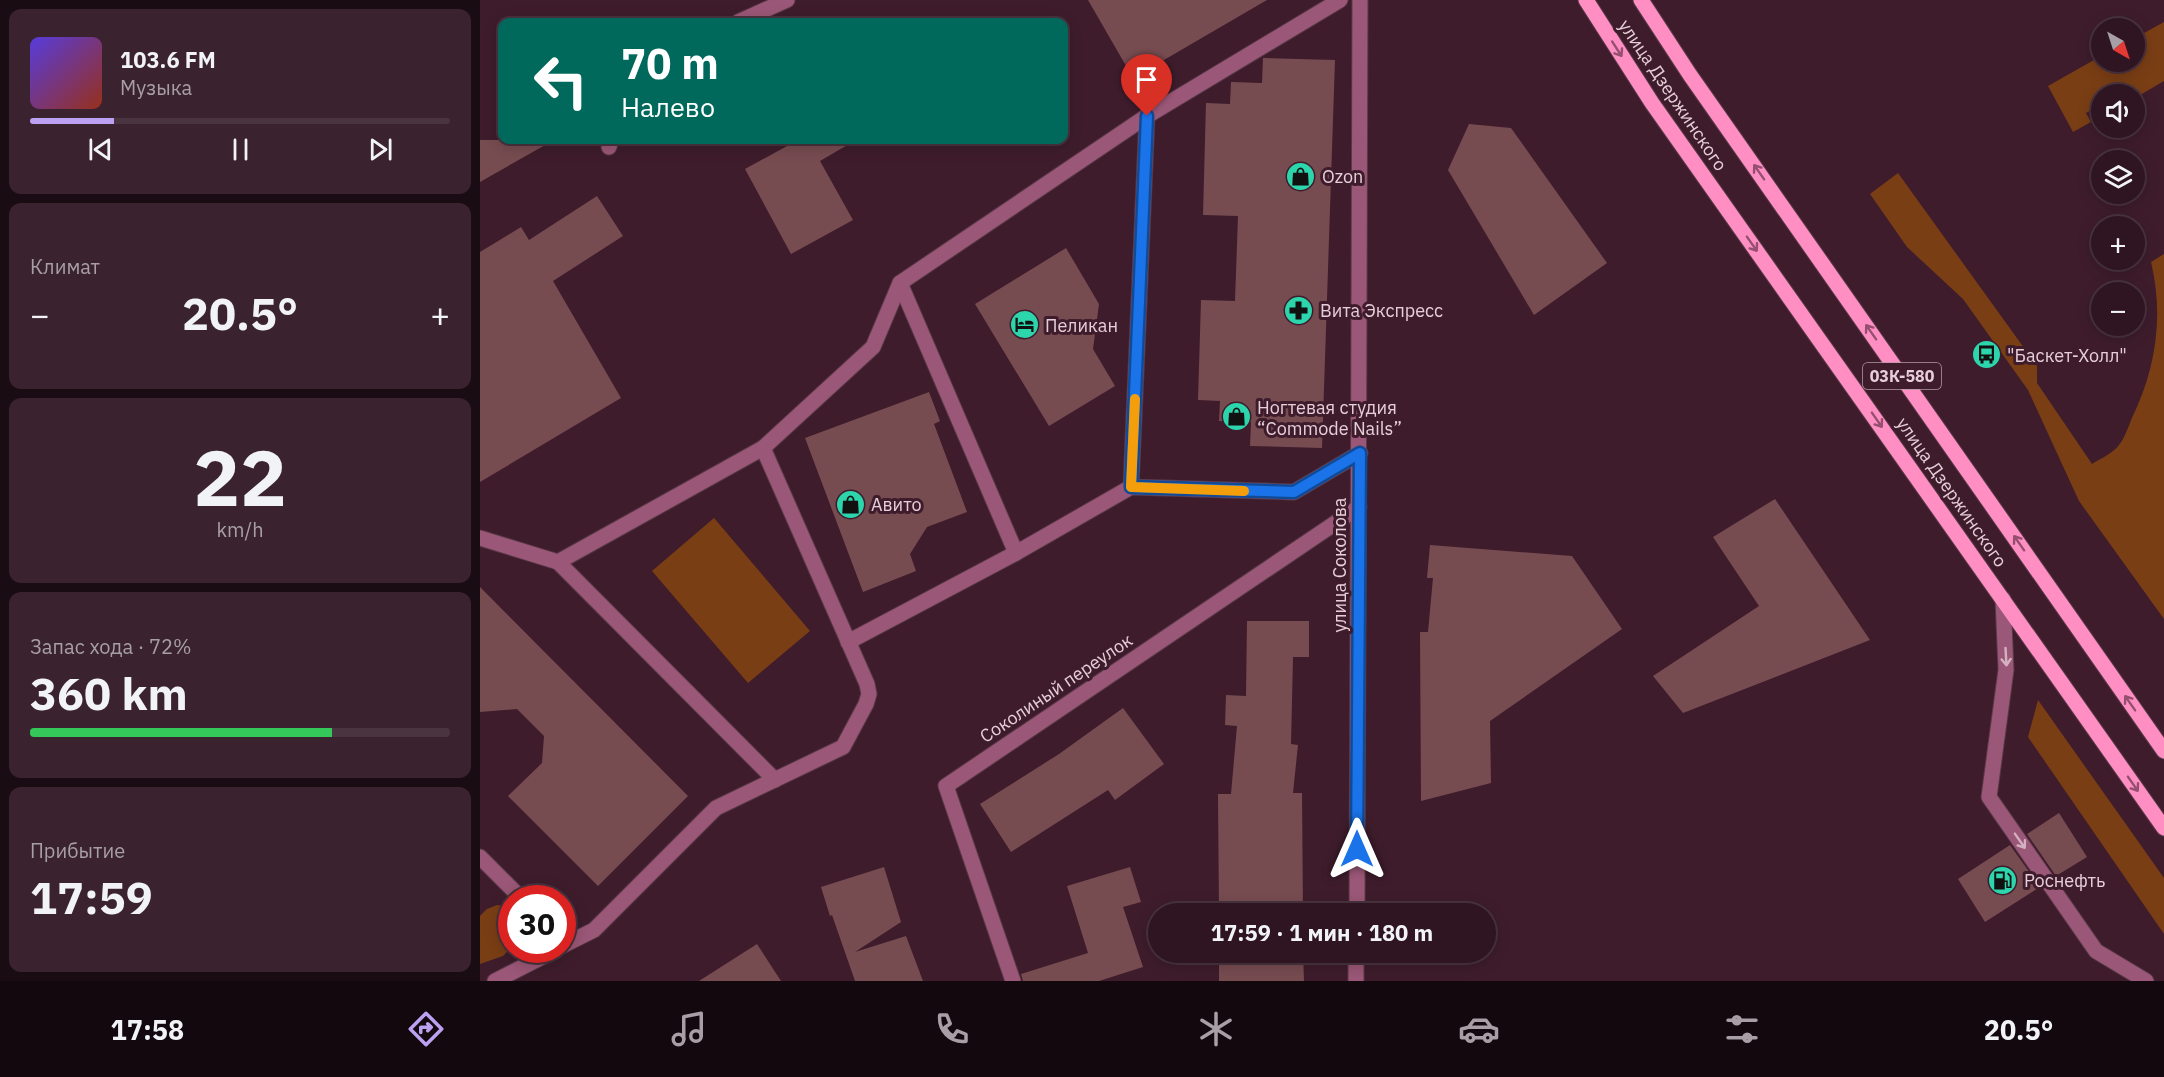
<!DOCTYPE html>
<html lang="ru">
<head>
<meta charset="utf-8">
<style>
  :root { --surface:#2e1521; --page:#3a222e; --text:#f1f3f6; --muted:#a79fa5; --line:#49343f; --accent:#bca0f2 }
  body { margin:0; font-family:"IBM Plex Sans",sans-serif; background:var(--page); color:var(--text); height:100vh; display:flex; flex-direction:column; font-size:22px; white-space:nowrap }
  * { box-sizing:border-box; margin:0 }
  p { font-size:20px; color:var(--muted) }
  .icon { flex:none; width:33px; height:33px; fill:none; stroke:currentColor; stroke-width:2; stroke-linecap:round; stroke-linejoin:round }
  .map { position:relative; flex:1; overflow:hidden }
  .sheet { display:flex; flex-direction:column; gap:9px; padding:9px; background:#190c12; width:480px }
  .sheet>* { flex:none }
  .banner { position:absolute; left:18px; top:18px; width:570px; height:126px; border-radius:12px; box-shadow:0 3px 15px #0003,0 0 0 2px var(--line); background:#00695c; color:#fff; overflow:hidden }
  .needle { width:39px; rotate:141deg }
  .controls { position:absolute; left:1611px; top:18px; display:grid; gap:12px }
  .controls a { display:grid; place-items:center; width:54px; height:54px; border-radius:50%; background:var(--surface); box-shadow:0 3px 15px #0003,0 0 0 2px var(--line); font-size:30px }
  .speed { position:absolute; left:18px; top:885px; display:flex; gap:12px; font-size:30px; font-weight:700; text-align:center }
  .speed>* { display:grid; place-content:center; width:78px; height:78px; border-radius:50%; background:var(--surface); box-shadow:0 3px 15px #0003,0 0 0 2px var(--line); line-height:1 }
  .speed .limit { border:9px solid #d22; background:#fff; color:#111 }
  .pin { position:absolute; display:grid; place-items:center; width:51px; height:51px; color:#fff; margin:-62px -26px; border-radius:50% 50% 50% 0; rotate:-45deg; box-shadow:0 0 6px #0007 }
  .pin .icon { rotate:45deg }
  .me { position:absolute; width:66px; margin:-33px; rotate:0deg; stroke-linejoin:round; filter:drop-shadow(0 0 4px #0008) }
  .turn { display:flex; align-items:center; gap:21px; height:126px; padding:0 24px; font-size:27px }
  .turn .icon { width:78px; height:78px; stroke-width:2.5 }
  .turn b { display:block; font-size:42px; line-height:51px }
  .big { font-size:45px; font-weight:700; line-height:1.1 }
  .sheet .widget { flex:1; display:flex; flex-direction:column; justify-content:center; gap:9px; min-width:0; padding:0 21px; border-radius:12px; background:var(--page) }
  .sheet .dial { align-items:center; gap:0 }
  .dial b { font-size:78px; line-height:1 }
  .song { display:flex; align-items:center; gap:18px }
  .cover { width:72px; height:72px; border-radius:9px; background:linear-gradient(135deg,hsl(250 70% 55%),hsl(10 70% 35%)) }
  .played { height:6px; border-radius:3px; background:linear-gradient(90deg,var(--accent) 20%,var(--line) 20%) }
  .keys { display:flex; justify-content:space-around; direction:ltr }
  .heat { display:flex; justify-content:space-between; align-items:center; font-size:33px; direction:ltr }
  .charge { height:9px; border-radius:4px; background:linear-gradient(90deg,#34c759 72%,var(--line) 0) }
  .trip { position:absolute; left:668px; top:903px; width:348px; height:60px; border-radius:30px; background:var(--surface); box-shadow:0 3px 15px #0003,0 0 0 2px var(--line); font-weight:700; line-height:60px; text-align:center }
  .tab-bar { display:flex; height:96px; justify-content:space-around; align-items:center; background:#12080d; color:var(--muted) }
  .tab-bar .icon { width:42px; height:42px }
  .tab-bar .current { color:var(--accent) }
  .tab-bar b { font-size:27px; color:var(--text) }
  main { display:flex; flex:1; min-height:0 }
  .map>svg:first-child { display:block }
  .green { fill:#7a3e15 }
  .building { fill:#774c51 }
  .lines { fill:none; stroke-linecap:round; stroke-linejoin:round }
  .minor-casing { stroke:#593948; stroke-width:17 }
  .major-casing { stroke:#593948; stroke-width:17 }
  .minor { stroke:#9b5777; stroke-width:15 }
  .major { stroke:#ff8ec3; stroke-width:15 }
  .oneway { stroke:#954f70 }
  .oneway2 { stroke:#d4b1c0 }
  .route-casing { stroke:#114b97; stroke-width:15 }
  .route { stroke:#1a73e8; stroke-width:10 }
  .slow { stroke:#f59e0b; stroke-width:10 }
  .labels { text-anchor:middle; dominant-baseline:central; stroke-width:6; stroke-linejoin:round; paint-order:stroke }
  .shield { fill:#3e1c2c; stroke:#b499a5; stroke-width:1.5 }
  .shield-label { font-size:16px; font-weight:bold; fill:#e7cfd9 }
  .street-label { font-size:18px; fill:#e7cfd9; stroke:#3e1c2c }
  .poi-label { font-size:18px; fill:#e7cfd9; stroke:#3e1c2c; text-anchor:start }
</style>
</head>
<body>
<main>
<section class="sheet">
<div class="widget">
<div class="song"><i class="cover"></i><div><b>103.6 FM</b><p>Музыка</p></div></div>
<div class="played"></div>
<div class="keys"><svg class="icon" aria-label="previous" viewBox="0 0 24 24"><path d="M18 5L8 12l10 7zM5 5v14"/></svg><svg class="icon" aria-label="pause" viewBox="0 0 24 24"><path d="M8 5v14M16 5v14"/></svg><svg class="icon" aria-label="next" viewBox="0 0 24 24"><path d="M6 5l10 7-10 7zM19 5v14"/></svg></div>
</div>
<div class="widget"><p>Климат</p>
<div class="heat"><a>−</a><b class="big">20.5°</b><a>+</a></div>
</div>
<div class="widget dial"><b>22</b><p>km/h</p></div>
<div class="widget"><p>Запас хода · 72%</p><b class="big">360 km</b><div class="charge"></div></div>
<div class="widget"><p>Прибытие</p><b class="big">17:59</b></div>
</section>
<div class="map">
<svg width="1684" height="981" viewBox="0 0 1684 981">
  <rect width="100%" height="100%" fill="#3e1c2c"/>
  <g class="green">
    <polygon points="1684,22 1684,81 1655,98 1654,94 1645,94 1643,92 1639,94 1622,94 1621,105 1606,113 1611,122 1593,132 1568,86 1621,56 1622,62 1654,62 1655,38"/>
    <path d="M1418,173L1557,366V383L1612,464C1620,459 1633,453 1639,445C1644,439 1648,428 1651,420C1676,370 1684,316 1671,262L1684,254V619L1599,501L1548,390L1483,299L1427,247L1390,194Z"/>
    <polygon points="234,518 330,631 268,683 172,571"/>
    <polygon points="1558,700 1684,878 1684,934 1548,737"/>
    <polygon points="17,905 26,906 31,908 31,948 23,956 0,964 0,916 7,909"/>
  </g>
  <g class="building">
    <polygon points="608,0 787,0 653,78"/>
    <polygon points="783,58 855,60 842,448 770,446 771,422 739,421 740,401 718,400 721,300 755,301 758,216 723,215 726,103 750,104 751,82 782,83"/>
    <polygon points="989,124 1031,128 1127,263 1054,315 968,170"/>
    <polygon points="0,140 74,140 0,182"/>
    <polygon points="318,140 376,140 340,161 373,220 311,254 265,169"/>
    <polygon points="117,196 143,236 73,281 141,398 0,482 0,252 41,227 49,240"/>
    <polygon points="586,248 619,304 613,349 635,386 569,426 495,304"/>
    <polygon points="449,392 460,421 454,424 487,512 447,527 430,554 436,571 383,592 325,438"/>
    <polygon points="1295,499 1390,640 1203,713 1173,676 1279,606 1233,537"/>
    <polygon points="950,545 1092,556 1142,629 1010,721 1011,783 941,801 940,632 948,632 953,578 947,578"/>
    <polygon points="0,587 208,796 118,886 28,796 62,763 64,736 37,709 0,712"/>
    <polygon points="767,621 829,621 829,657 813,657 811,744 818,745 813,793 822,793 823,914 739,914 738,794 751,794 757,726 745,725 746,695 766,696"/>
    <polygon points="643,708 684,764 635,800 628,790 531,852 500,804 579,754"/>
    <polygon points="1579,813 1607,857 1576,876 1547,834"/>
    <polygon points="1530,845 1560,887 1505,922 1478,879"/>
    <polygon points="404,867 421,922 375,952 426,936 443,981 375,981 352,915 350,916 341,887"/>
    <polygon points="650,867 661,902 643,907 663,967 619,981 543,981 541,974 608,953 587,886"/>
    <polygon points="277,944 301,981 219,981"/>
    <polygon points="739,952 823,952 824,981 739,981"/>
  </g>
  <g class="lines">
    <defs>
      <g id="minor">
        <polyline points="860,0 667,116 651,487 814,492 880,453"/>
        <polyline points="258,22 307,0"/>
        <polyline points="129,147 131,140"/>
        <polyline points="420,283 536,553"/>
        <polyline points="0,538 78,562 283,448"/>
        <polyline points="78,562 295,780"/>
        <polyline points="1523,599 1526,670 1509,797 1616,951 1666,981"/>
        <polyline points="368,642 536,553 651,487"/>
        <polyline points="0,857 41,898"/>
        <polyline points="877,914 880,0"/>
        <polyline points="82,946 114,930 236,808 363,747 386,704 389,694 387,684 283,448 393,347 420,283 667,116"/>
        <polyline points="15,981 76,950"/>
        <polyline points="533,981 466,786 879,507"/>
        <polyline points="876,981 876,952"/>
      </g>
      <g id="major">
        <polyline points="1106,0 1172,103 1684,828"/>
        <polyline points="1161,0 1210,75 1684,751"/>
      </g>
    </defs>
    <use href="#minor" class="minor-casing"/>
    <use href="#major" class="major-casing"/>
    <use href="#minor" class="minor"/>
    <use href="#major" class="major"/>
  </g>
  <defs><path id="oneway-shaft" d="M-6 0H5M1.5-3L5.5 0L1.5 3" fill="none" stroke-width="1.6" stroke-linecap="round" stroke-linejoin="round" transform="scale(1.5)"/></defs>
  <g class="oneway">
    <use href="#oneway-shaft" transform="translate(1137 49) rotate(57)"/>
    <use href="#oneway-shaft" transform="translate(1279 172) rotate(-125)"/>
    <use href="#oneway-shaft" transform="translate(1272 244) rotate(55)"/>
    <use href="#oneway-shaft" transform="translate(1391 332) rotate(-125)"/>
    <use href="#oneway-shaft" transform="translate(1397 420) rotate(55)"/>
    <use href="#oneway-shaft" transform="translate(1539 543) rotate(-125)"/>
    <use href="#oneway-shaft" transform="translate(1650 703) rotate(-125)"/>
    <use href="#oneway-shaft" transform="translate(1653 784) rotate(55)"/>
  </g>
  <g class="oneway2">
    <use href="#oneway-shaft" transform="translate(1526 657) rotate(87)"/>
    <use href="#oneway-shaft" transform="translate(1540 841) rotate(55)"/>
  </g>
  <g class="lines">
    <defs>
      <polyline id="route" points="667,116 651,487 814,492 880,453 877,849"/>
    </defs>
    <use href="#route" class="route-casing"/>
    <use href="#route" class="route"/>
    <polyline class="slow" points="655,399 651,487 764,491"/>
  </g>
  <defs>
    <symbol id="shop-disc" viewBox="-11 -11 22 22"><circle r="9.5" fill="#2cd5ab" stroke="#3e1c2c"/><path d="M-5-2.5h2.3a2.7 3.5 0 0 1 5.4 0H5L5.5 6h-11ZM-1.5-2.5h3a1.5 2.3 0 0 0-3 0Z" fill="#111"/></symbol>
    <symbol id="pharmacy-disc" viewBox="-11 -11 22 22"><circle r="9.5" fill="#2cd5ab" stroke="#3e1c2c"/><path d="M-2-6h4v4h4v4h-4v4h-4v-4h-4v-4h4Z" fill="#111"/></symbol>
    <symbol id="hotel-disc" viewBox="-11 -11 22 22"><circle r="9.5" fill="#2cd5ab" stroke="#3e1c2c"/><path d="M-6-4.5h1.5V1H6V5H4.5V3h-9V5H-6ZM-4 0a1.8 1.8 0 1 1 3.6 0ZM.5 0V-2.5h3Q6-2.5 6 0Z" fill="#111"/></symbol>
    <symbol id="bus-disc" viewBox="-11 -11 22 22"><circle r="9.5" fill="#2cd5ab" stroke="#3e1c2c"/><path d="M-5-6H5V4H4V6H2V4H-2V6H-4V4H-5ZM-3.5-4V0h7V-4ZM-3.5 1.2v1.5H-2V1.2ZM2 1.2v1.5H3.5V1.2Z" fill="#111"/></symbol>
    <symbol id="fuel-disc" viewBox="-11 -11 22 22"><circle r="9.5" fill="#2cd5ab" stroke="#3e1c2c"/><path d="M-5.5-6h7V0h2V4h1.3V-2.5L3-4.5l.8-.8L6-3V5H2.5V1h-1V6h-7ZM-4.2-4.7v3.2H.2V-4.7Z" fill="#111"/></symbol>
  </defs>
  <g fill-rule="evenodd">
    <use href="#shop-disc" x="804" y="160" width="33" height="33"/>
    <use href="#pharmacy-disc" x="802" y="294" width="33" height="33"/>
    <use href="#hotel-disc" x="528" y="308" width="33" height="33"/>
    <use href="#bus-disc" x="1490" y="338" width="33" height="33"/>
    <use href="#shop-disc" x="740" y="400" width="33" height="33"/>
    <use href="#shop-disc" x="354" y="488" width="33" height="33"/>
    <use href="#fuel-disc" x="1506" y="864" width="33" height="33"/>
  </g>
  <g class="labels">
    <rect class="shield" x="1383" y="363" width="78" height="26" rx="4.5"/>
    <g class="shield-label">
      <text x="1422" y="376">03К-580</text>
    </g>
    <g class="street-label">
      <text transform="translate(1193 95) rotate(56)">улица Дзержинского</text>
      <text transform="translate(1472 492) rotate(55)">улица Дзержинского</text>
      <text transform="translate(859 565) rotate(-90)">улица Соколова</text>
      <text transform="translate(576 688) rotate(-34)">Соколиный переулок</text>
    </g>
    <g class="poi-label">
      <text x="842" y="176">Ozon</text>
      <text x="840" y="310">Вита Экспресс</text>
      <text x="565" y="325">Пеликан</text>
      <text x="1527" y="355">"Баскет-Холл"</text>
      <text x="777" y="407">Ногтевая студия<tspan x="777" dy="21">“Commode Nails”</tspan></text>
      <text x="391" y="504">Авито</text>
      <text x="1544" y="880">Роснефть</text>
    </g>
  </g>
</svg>
<div class="controls">
<a><svg class="needle" viewBox="-14 -14 28 28"><path d="M0-13l5 13h-10z" fill="#e53935"/><path d="M0 13l5-13h-10z" fill="#a79fa5"/></svg></a>
<a><svg class="icon" aria-label="sound" viewBox="0 0 24 24"><path d="M4 9h4l5-4v14l-5-4H4zM17 9q2 3 0 6"/></svg></a>
<a><svg class="icon" aria-label="layers" viewBox="0 0 24 24"><path d="M12 4l9 5-9 5-9-5zM3 14l9 5 9-5"/></svg></a>
<a>+</a>
<a>−</a>
</div>
<div class="speed"><div class="limit">30</div></div>
<div class="pin" style="left:667px;top:116px;background:#d93025"><svg class="icon" aria-label="arrive" viewBox="0 0 24 24"><path d="M6 21V4h12l-3 4 3 4H6"/></svg></div>
<svg class="me" style="left:877px;top:849px" viewBox="-20 -20 40 40"><path d="M0-17L14 15 0 8-14 15z" fill="#1a73e8" stroke="#fff" stroke-width="4"/></svg>
<div class="trip">17:59 · 1 мин · 180 m</div>
<div class="banner">
<div class="turn"><svg class="icon" aria-label="left" viewBox="0 0 24 24"><path d="M17 20v-9H6M10 6l-5 5 5 5"/></svg><div><b>70 m</b>Налево</div></div>
</div>
</div>
</main>
<nav class="tab-bar">
<b>17:58</b>
<svg class="icon current" aria-label="directions" viewBox="0 0 24 24"><path d="M12 3l9 9-9 9-9-9zM9 14v-3h6M13 9l2 2-2 2"/></svg>
<svg class="icon" aria-label="music" viewBox="0 0 24 24"><path d="M9 18V5l10-2v13"/><circle cx="6" cy="18" r="3"/><circle cx="16" cy="16" r="3"/></svg>
<svg class="icon" aria-label="phone" viewBox="0 0 24 24"><path d="M5 4h4l2 5-3 2q2 4 5 5l2-3 5 2v4C11 20 4 13 5 4z"/></svg>
<svg class="icon" aria-label="climate" viewBox="0 0 24 24"><path d="M12 3v18M4 7l16 10M4 17L20 7"/></svg>
<svg class="icon" aria-label="car" viewBox="0 0 24 24"><path d="M5 17H2v-5l4-1 3-4h7l3 4 3 1v5h-3M9 17h6M6 11h13"/><circle cx="7" cy="17" r="2"/><circle cx="17" cy="17" r="2"/></svg>
<svg class="icon" aria-label="filters" viewBox="0 0 24 24"><path d="M4 7h16M4 17h16"/><circle cx="9" cy="7" r="2"/><circle cx="15" cy="17" r="2"/></svg>
<b>20.5°</b>
</nav>
</body>
</html>
